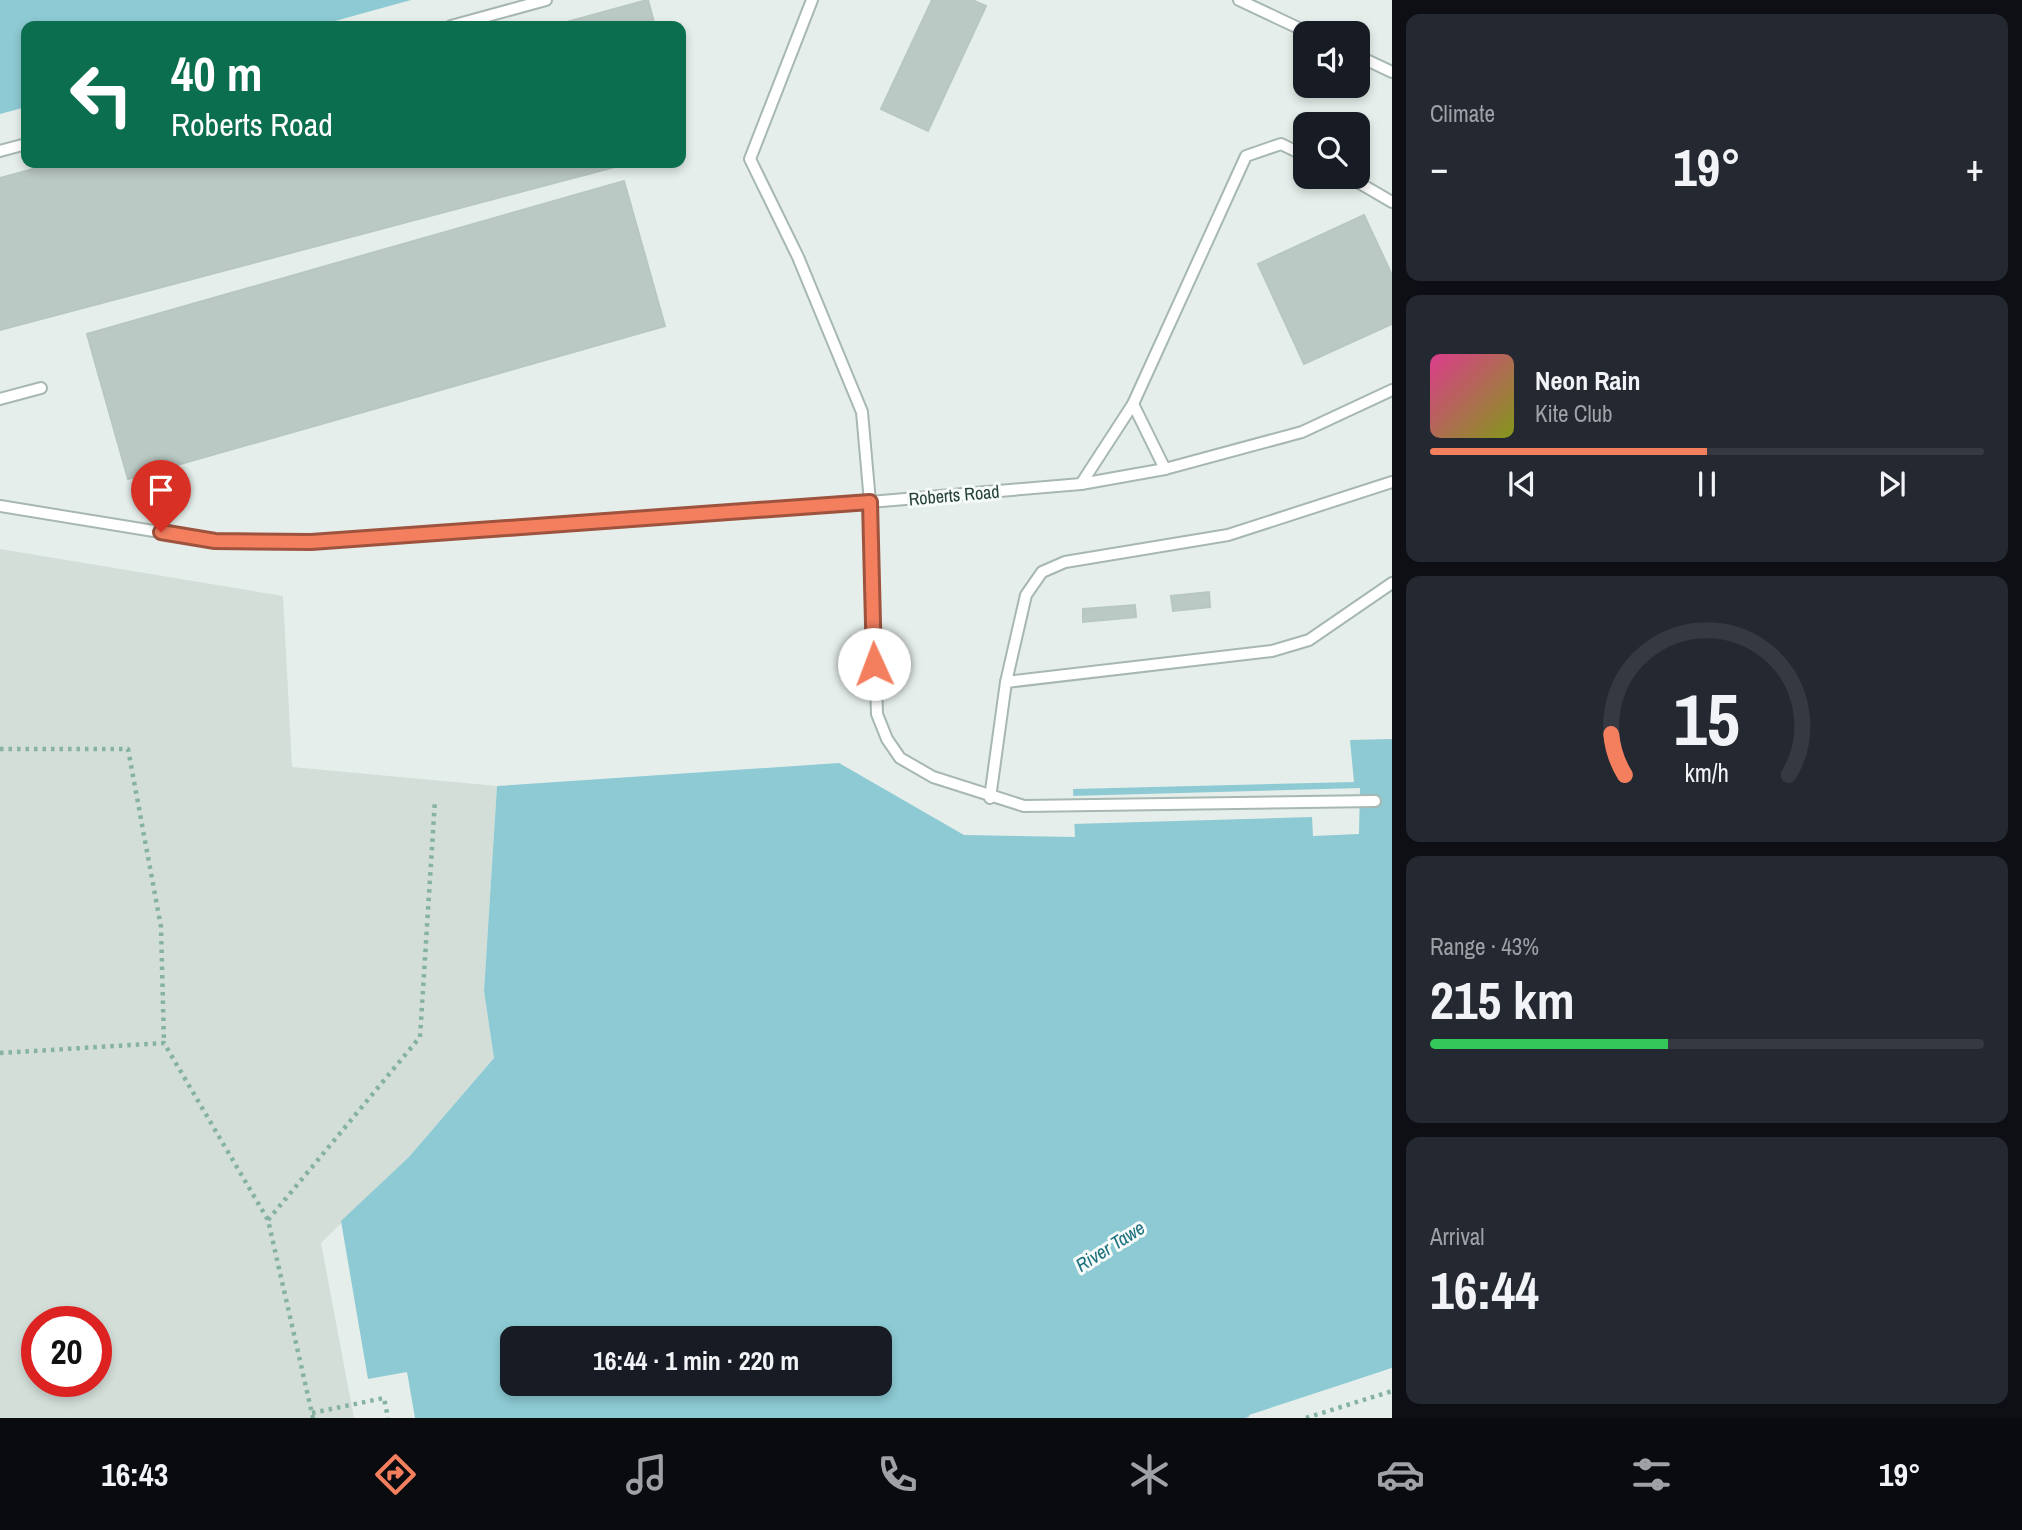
<!DOCTYPE html>
<html lang="en">
<head>
<meta charset="utf-8">
<style>
  :root { --surface:#171b24; --page:#242831; --text:#f1f3f6; --muted:#9ea1a6; --line:#363941; --accent:#f37f5f }
  body { margin:0; font-family:"Archivo Narrow",sans-serif; background:var(--page); color:var(--text); height:100vh; display:flex; flex-direction:column; font-size:26px; white-space:nowrap }
  * { box-sizing:border-box; margin:0 }
  p { font-size:23px; color:var(--muted) }
  .icon { flex:none; width:38px; height:38px; fill:none; stroke:currentColor; stroke-width:2; stroke-linecap:round; stroke-linejoin:round }
  .map { position:relative; flex:1; overflow:hidden }
  .drawer { display:flex; flex-direction:column; gap:14px; padding:14px; background:#0d0f14; width:630px }
  .drawer>* { flex:none }
  .guide { position:absolute; left:21px; top:21px; width:665px; height:147px; border-radius:14px; box-shadow:0 4px 10px #0003; background:#0b6e4f; color:#fff; overflow:hidden }
  .buttons { position:absolute; left:1293px; top:21px; display:grid; gap:14px }
  .buttons a { display:grid; place-items:center; width:77px; height:77px; border-radius:14px; background:var(--surface); box-shadow:0 4px 10px #0003; font-size:35px }
  .speed { position:absolute; left:21px; top:1306px; display:flex; gap:14px; font-size:35px; font-weight:700; text-align:center }
  .speed>* { display:grid; place-content:center; width:91px; height:91px; border-radius:50%; background:var(--surface); box-shadow:0 4px 10px #0003; line-height:1 }
  .speed .limit { border:10px solid #d22; background:#fff; color:#111 }
  .pin { position:absolute; display:grid; place-items:center; width:60px; height:60px; color:#fff; margin:-72px -30px; border-radius:50% 50% 50% 0; rotate:-45deg; box-shadow:0 0 7px #0007 }
  .pin .icon { rotate:45deg }
  .me { position:absolute; width:77px; margin:-38px; rotate:358deg; stroke-linejoin:round; filter:drop-shadow(0 0 5px #0008) }
  .turn { display:flex; align-items:center; gap:24px; height:147px; padding:0 35px; font-size:32px }
  .turn .icon { width:91px; height:91px; stroke-width:2.5 }
  .turn b { display:block; font-size:49px; line-height:60px }
  .big { font-size:52px; font-weight:700; line-height:1.1 }
  .drawer .widget { flex:1; display:flex; flex-direction:column; justify-content:center; gap:10px; min-width:0; padding:0 24px; border-radius:14px; background:var(--page) }
  .drawer .dial { align-items:center; gap:0 }
  .dial svg { height:182px; overflow:visible; fill:none; stroke:var(--line); stroke-width:7; stroke-linecap:round; text-anchor:middle }
  .dial text { fill:var(--text); stroke:none }
  .song { display:flex; align-items:center; gap:21px }
  .cover { width:84px; height:84px; border-radius:10px; background:linear-gradient(135deg,hsl(330 70% 55%),hsl(70 70% 35%)) }
  .played { height:7px; border-radius:4px; background:linear-gradient(90deg,var(--accent) 50%,var(--line) 50%) }
  .keys { display:flex; justify-content:space-around; direction:ltr }
  .heat { display:flex; justify-content:space-between; align-items:center; font-size:38px; direction:ltr }
  .charge { height:10px; border-radius:5px; background:linear-gradient(90deg,#34c759 43%,var(--line) 0) }
  .trip { position:absolute; left:500px; top:1326px; width:392px; height:70px; border-radius:14px; background:var(--surface); box-shadow:0 4px 10px #0003; font-weight:700; line-height:70px; text-align:center }
  .tabs { display:flex; height:112px; justify-content:space-around; align-items:center; background:#090b0e; color:var(--muted) }
  .tabs .icon { width:49px; height:49px }
  .tabs .active { color:var(--accent) }
  .tabs b { font-size:32px; color:var(--text) }
  main { display:flex; flex:1; min-height:0 }
  .map>svg:first-child { display:block }
  .built { fill:#d3ded9; fill-rule:evenodd }
  .water { fill:#8dcad3; fill-rule:evenodd }
  .pier { fill:#e5eeea }
  .building { fill:#bac9c3; stroke:#b7c8c1; stroke-width:2 }
  .lines { fill:none; stroke-linecap:round; stroke-linejoin:round }
  .lane-casing { stroke:#a7b7b1; stroke-width:14 }
  .path { stroke:#85b2a3; stroke-width:4.5; stroke-dasharray:3.5 5; stroke-linecap:butt }
  .lane { stroke:#fff; stroke-width:10 }
  .route-casing { stroke:#9e533e; stroke-width:18 }
  .route { stroke:#f37f5f; stroke-width:12 }
  .labels { text-anchor:middle; dominant-baseline:central; stroke-width:6; stroke-linejoin:round; paint-order:stroke }
  .street-label { font-size:18px; fill:#244138; stroke:#f6faf8 }
  .water-label { font-size:19px; font-style:italic; fill:#1c707e; stroke:#f6faf8 }
</style>
</head>
<body>
<main>
<div class="map">
<svg width="1392" height="1418" viewBox="0 0 1392 1418">
  <rect width="100%" height="100%" fill="#e5eeea"/>
  <path class="built" d="M0,549L283,596L292,767L497,786L484,991L494,1058L409,1157L321,1243L354,1418H0ZM37,1321H96V1381H37Z"/>
  <g class="water">
    <polygon points="0,0 411,0 317,26 26,26 26,107 0,114"/>
    <path d="M1392,739V1368L1245,1418H415L407,1372L368,1379L341,1221L409,1157L494,1058L484,991L497,786L839,763L964,835L1075,837L1073,789L1354,782L1350,740ZM513,1339H880V1384H513Z"/>
  </g>
  <g class="pier">
    <polygon points="1360,788 1359,834 1313,836 1312,817 1072,824 1070,796"/>
    <polygon points="1392,1368 1392,1372 1250,1418 1249,1415"/>
  </g>
  <g class="building">
    <polygon points="648,0 655,26 552,26 647,0"/>
    <polygon points="932,0 972,0 986,6 928,131 881,109"/>
    <polygon points="55,163 630,163 0,330 0,178"/>
    <polygon points="624,181 665,326 128,479 87,334"/>
    <polygon points="1364,215 1392,275 1392,324 1304,364 1258,264"/>
    <polygon points="1209,592 1210,607 1173,611 1171,596"/>
    <polygon points="1135,605 1136,617 1083,622 1083,609"/>
  </g>
  <g class="lines">
    <defs>
      <g id="lane">
        <polyline points="812,0 750,159 798,257 862,412 870,502 877,714 887,739 900,758 933,777 1024,806 1375,801"/>
        <polyline points="1239,0 1309,33"/>
        <polyline points="451,26 546,0"/>
        <polyline points="1358,56 1392,72"/>
        <polyline points="0,151 26,144"/>
        <polyline points="1349,177 1392,202"/>
        <polyline points="0,399 41,388"/>
        <polyline points="1133,404 1165,469"/>
        <polyline points="1081,484 1133,404 1246,156 1281,144 1306,156"/>
        <polyline points="0,506 215,541 311,542 870,502 1081,484 1165,469 1302,432 1392,390"/>
        <polyline points="1006,682 1026,595 1042,572 1065,562 1228,535 1392,482"/>
        <polyline points="990,798 1006,682 1272,651 1309,640 1392,583"/>
      </g>
    </defs>
    <use href="#lane" class="lane-casing"/>
    <g class="path">
      <polyline points="0,749 128,749 161,927 164,1043"/>
      <polyline points="0,1053 164,1043 268,1220 313,1418"/>
      <polyline points="268,1220 420,1037 435,800"/>
      <polyline points="312,1413 384,1398 388,1418"/>
      <polyline points="1306,1418 1392,1391"/>
    </g>
    <use href="#lane" class="lane"/>
  </g>
  <g class="lines">
    <defs>
      <polyline id="route" points="161,532 215,541 311,542 870,502 874,664"/>
    </defs>
    <use href="#route" class="route-casing"/>
    <use href="#route" class="route"/>
  </g>
  <g class="labels">
    <g class="street-label">
      <text transform="translate(954 495) rotate(-5)">Roberts Road</text>
    </g>
    <g class="water-label">
      <text transform="translate(1110 1246) rotate(-32)">River Tawe</text>
    </g>
  </g>
</svg>
<div class="buttons">
<a><svg class="icon" aria-label="sound" viewBox="0 0 24 24"><path d="M4 9h4l5-4v14l-5-4H4zM17 9q2 3 0 6"/></svg></a>
<a><svg class="icon" aria-label="search" viewBox="0 0 24 24"><circle cx="10" cy="10" r="6"/><path d="M15 15l6 6"/></svg></a>
</div>
<div class="speed"><div class="limit">20</div></div>
<div class="pin" style="left:161px;top:532px;background:#d93025"><svg class="icon" aria-label="arrive" viewBox="0 0 24 24"><path d="M6 21V4h12l-3 4 3 4H6"/></svg></div>
<svg class="me" style="left:874px;top:664px" viewBox="-20 -20 40 40"><circle r="19" fill="#fff"/><path d="M0-13L10 11 0 6-10 11z" fill="#f37f5f"/></svg>
<div class="trip">16:44 · 1 min · 220 m</div>
<div class="guide">
<div class="turn"><svg class="icon" aria-label="left" viewBox="0 0 24 24"><path d="M17 20v-9H6M10 6l-5 5 5 5"/></svg><div><b>40 m</b>Roberts Road</div></div>
</div>
</div>
<section class="drawer">
<div class="widget"><p>Climate</p>
<div class="heat"><a>−</a><b class="big">19°</b><a>+</a></div>
</div>
<div class="widget">
<div class="song"><i class="cover"></i><div><b>Neon Rain</b><p>Kite Club</p></div></div>
<div class="played"></div>
<div class="keys"><svg class="icon" aria-label="previous" viewBox="0 0 24 24"><path d="M18 5L8 12l10 7zM5 5v14"/></svg><svg class="icon" aria-label="pause" viewBox="0 0 24 24"><path d="M8 5v14M16 5v14"/></svg><svg class="icon" aria-label="next" viewBox="0 0 24 24"><path d="M6 5l10 7-10 7zM19 5v14"/></svg></div>
</div>
<div class="widget dial"><svg viewBox="0 0 100 80">
<path d="M14 69A42 42 0 1 1 86 69"/>
<path d="M14 69A42 42 0 0 1 8 51" stroke="#f37f5f"/>
<text x="50" y="56" font-size="32" font-weight="700">15</text>
<text x="50" y="72" font-size="11">km/h</text>
</svg></div>
<div class="widget"><p>Range · 43%</p><b class="big">215 km</b><div class="charge"></div></div>
<div class="widget"><p>Arrival</p><b class="big">16:44</b></div>
</section>
</main>
<nav class="tabs">
<b>16:43</b>
<svg class="icon active" aria-label="directions" viewBox="0 0 24 24"><path d="M12 3l9 9-9 9-9-9zM9 14v-3h6M13 9l2 2-2 2"/></svg>
<svg class="icon" aria-label="music" viewBox="0 0 24 24"><path d="M9 18V5l10-2v13"/><circle cx="6" cy="18" r="3"/><circle cx="16" cy="16" r="3"/></svg>
<svg class="icon" aria-label="phone" viewBox="0 0 24 24"><path d="M5 4h4l2 5-3 2q2 4 5 5l2-3 5 2v4C11 20 4 13 5 4z"/></svg>
<svg class="icon" aria-label="climate" viewBox="0 0 24 24"><path d="M12 3v18M4 7l16 10M4 17L20 7"/></svg>
<svg class="icon" aria-label="car" viewBox="0 0 24 24"><path d="M5 17H2v-5l4-1 3-4h7l3 4 3 1v5h-3M9 17h6M6 11h13"/><circle cx="7" cy="17" r="2"/><circle cx="17" cy="17" r="2"/></svg>
<svg class="icon" aria-label="filters" viewBox="0 0 24 24"><path d="M4 7h16M4 17h16"/><circle cx="9" cy="7" r="2"/><circle cx="15" cy="17" r="2"/></svg>
<b>19°</b>
</nav>
</body>
</html>
